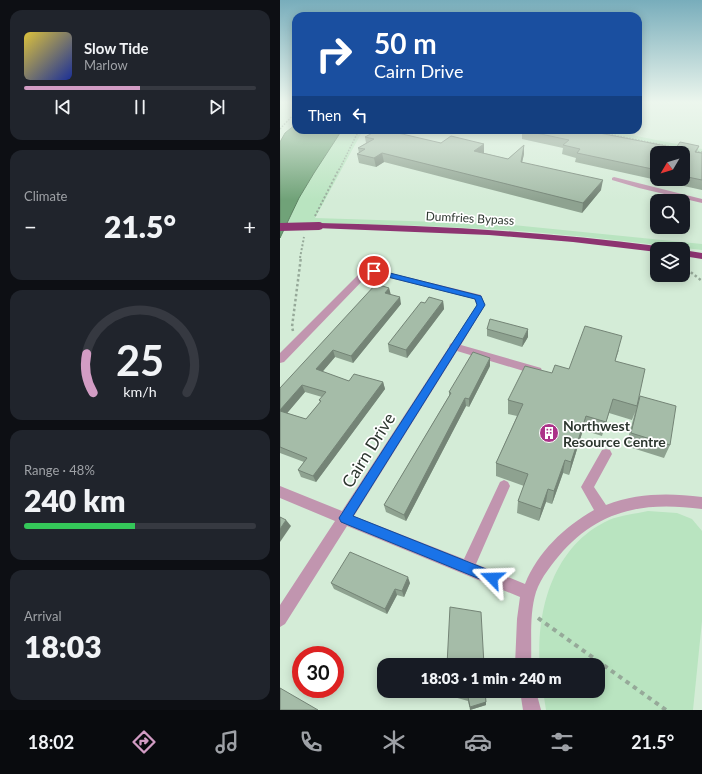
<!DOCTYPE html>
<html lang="en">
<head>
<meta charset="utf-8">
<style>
  :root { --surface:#171b24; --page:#20242c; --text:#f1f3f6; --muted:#9ea1a6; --line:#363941; --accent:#d29cc4 }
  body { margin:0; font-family:Lato,sans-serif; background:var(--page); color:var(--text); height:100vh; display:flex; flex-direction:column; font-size:15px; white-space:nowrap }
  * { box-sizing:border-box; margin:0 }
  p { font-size:13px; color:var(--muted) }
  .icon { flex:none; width:22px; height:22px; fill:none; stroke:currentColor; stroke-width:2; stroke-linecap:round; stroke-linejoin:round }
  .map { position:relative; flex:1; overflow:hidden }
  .side { display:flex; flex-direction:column; gap:10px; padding:10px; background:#0d0f14; width:280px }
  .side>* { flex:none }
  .guide { position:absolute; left:12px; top:12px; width:350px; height:122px; border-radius:12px; box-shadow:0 2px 10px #0003; background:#1a4fa0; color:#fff; overflow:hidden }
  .needle { width:26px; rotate:232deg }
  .controls { position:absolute; left:370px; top:146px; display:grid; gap:8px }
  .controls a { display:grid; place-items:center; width:40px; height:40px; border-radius:8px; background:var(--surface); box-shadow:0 2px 10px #0003; font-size:20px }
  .speed { position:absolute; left:12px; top:646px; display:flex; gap:8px; font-size:20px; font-weight:700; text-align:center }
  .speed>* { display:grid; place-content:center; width:52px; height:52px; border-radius:50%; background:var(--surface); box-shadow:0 2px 10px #0003; line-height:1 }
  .speed .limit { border:6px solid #d22; background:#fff; color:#111 }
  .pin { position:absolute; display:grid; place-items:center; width:34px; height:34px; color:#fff; margin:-17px; border:2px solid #fff; border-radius:50%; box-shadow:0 1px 4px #0007 }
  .me { position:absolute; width:44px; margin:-22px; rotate:292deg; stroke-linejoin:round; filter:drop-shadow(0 0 3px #0008) }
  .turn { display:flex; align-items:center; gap:14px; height:84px; padding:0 16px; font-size:18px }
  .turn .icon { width:52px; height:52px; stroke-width:2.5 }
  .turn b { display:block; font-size:28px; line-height:34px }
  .then { display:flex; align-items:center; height:38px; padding:0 16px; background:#0003; gap:8px; font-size:15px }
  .big { font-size:30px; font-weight:800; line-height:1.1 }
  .side .tile { flex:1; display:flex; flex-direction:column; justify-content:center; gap:6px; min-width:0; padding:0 14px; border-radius:12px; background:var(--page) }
  .side .dial { align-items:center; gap:0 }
  .dial svg { height:104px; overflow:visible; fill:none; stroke:var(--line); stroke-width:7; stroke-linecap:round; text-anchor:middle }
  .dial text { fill:var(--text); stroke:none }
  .song { display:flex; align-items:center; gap:12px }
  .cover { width:48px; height:48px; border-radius:6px; background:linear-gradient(135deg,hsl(50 70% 55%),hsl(230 70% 35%)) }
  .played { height:4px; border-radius:2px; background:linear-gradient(90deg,var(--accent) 50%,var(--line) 50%) }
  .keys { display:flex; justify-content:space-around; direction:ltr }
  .heat { display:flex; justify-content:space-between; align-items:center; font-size:22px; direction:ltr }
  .charge { height:6px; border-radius:3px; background:linear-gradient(90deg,#34c759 48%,var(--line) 0) }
  .trip { position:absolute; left:97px; top:658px; width:228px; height:40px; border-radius:12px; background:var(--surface); box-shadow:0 2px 10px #0003; font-weight:800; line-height:40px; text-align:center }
  .tab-bar { display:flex; height:64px; justify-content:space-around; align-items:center; background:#090b0e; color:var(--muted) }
  .tab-bar .icon { width:28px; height:28px }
  .tab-bar .active { color:var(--accent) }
  .tab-bar b { font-size:18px; color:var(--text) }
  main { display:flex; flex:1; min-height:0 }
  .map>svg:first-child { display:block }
  .green { fill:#b9e4c0 }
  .water { fill:#70a278; stroke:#5c8262 }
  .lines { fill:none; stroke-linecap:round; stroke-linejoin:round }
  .path-far3 { stroke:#96a999; stroke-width:1.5; stroke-dasharray:1.5 1.5; stroke-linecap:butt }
  .path-far2 { stroke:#96a999; stroke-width:2; stroke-dasharray:2 2; stroke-linecap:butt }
  .path-far1 { stroke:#96a999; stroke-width:2.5; stroke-dasharray:2.5 2.5; stroke-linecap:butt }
  .path { stroke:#96a999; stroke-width:4; stroke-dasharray:4.5 4.5; stroke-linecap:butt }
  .minor { fill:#c195af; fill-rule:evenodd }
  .highway { fill:#8d3471; fill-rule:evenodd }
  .highway-bridge { stroke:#8d3471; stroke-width:8 }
  .wall { fill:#8ea290; fill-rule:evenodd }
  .shaded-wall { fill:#748476 }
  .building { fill:#a5bca8; stroke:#748476 }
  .route { fill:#1a73e8; stroke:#114b97 }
  .labels { text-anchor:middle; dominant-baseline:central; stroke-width:3.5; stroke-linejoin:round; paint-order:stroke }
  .far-street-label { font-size:12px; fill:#2d372f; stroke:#fff }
  .poi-label { font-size:14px; font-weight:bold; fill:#2d372f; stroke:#fff; text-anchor:start }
  .near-street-label { font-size:17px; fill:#2d372f; stroke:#fff }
</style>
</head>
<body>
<main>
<section class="side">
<div class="tile">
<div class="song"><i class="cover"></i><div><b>Slow Tide</b><p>Marlow</p></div></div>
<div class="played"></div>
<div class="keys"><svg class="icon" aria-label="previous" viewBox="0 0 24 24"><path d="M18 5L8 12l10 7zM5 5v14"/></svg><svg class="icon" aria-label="pause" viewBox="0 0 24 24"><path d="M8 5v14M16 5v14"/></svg><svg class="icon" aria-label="next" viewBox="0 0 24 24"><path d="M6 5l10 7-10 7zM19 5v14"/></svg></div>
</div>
<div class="tile"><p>Climate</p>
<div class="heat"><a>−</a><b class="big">21.5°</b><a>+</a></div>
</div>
<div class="tile dial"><svg viewBox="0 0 100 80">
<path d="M14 69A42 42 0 1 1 86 69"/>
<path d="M14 69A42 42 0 0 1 9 39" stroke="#d29cc4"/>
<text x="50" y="56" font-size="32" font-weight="700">25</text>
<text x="50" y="72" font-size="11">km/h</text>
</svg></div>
<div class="tile"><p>Range · 48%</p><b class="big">240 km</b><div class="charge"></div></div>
<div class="tile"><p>Arrival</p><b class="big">18:03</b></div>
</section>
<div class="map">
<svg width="422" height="710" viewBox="0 0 422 710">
  <rect width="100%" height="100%" fill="#d4ecd7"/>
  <g class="green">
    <path d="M62,130H83L35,218L222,224L422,244V250C351,242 280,233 208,229C142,225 75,224 8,223L19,198L34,173Z"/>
    <polygon points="290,130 326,130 422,149 422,156"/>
    <path d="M368,511L397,513L412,519L422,531V621L413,710H266L263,691H318V665H260C256,609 274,545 329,520C341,515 355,514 368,511Z"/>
  </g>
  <polygon class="water" points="16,124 16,130 62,130 34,173 19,198 0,238 0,142 5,133"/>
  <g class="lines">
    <g class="path-far3">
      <polyline points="0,129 16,112"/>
      <polyline points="308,130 398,148"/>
      <polyline points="415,151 422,152"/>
      <polyline points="59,170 79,130"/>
    </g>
    <g class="path-far2">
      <polyline points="35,216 59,169"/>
      <polyline points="20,258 24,237"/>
    </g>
    <g class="path-far1">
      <polyline points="403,266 422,281"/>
      <polyline points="13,331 12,327 21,257"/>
    </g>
    <polyline class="path" points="258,618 386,710"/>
    <g class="minor">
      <polygon points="334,177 422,199 422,203 359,188 332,180 332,178"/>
      <path d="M94,269L201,295L205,305L181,345L261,368L262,371L261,374L257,375L177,351L74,516L184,559L220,482L224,480L228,482L230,486L196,564L245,584C258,552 284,527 314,510L301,487L322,450L326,449L330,450L332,454L314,487L326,505C358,493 388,493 422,497V509C366,502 323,508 283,551C273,563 261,577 256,592C249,615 252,641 251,665H235L237,619L240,597L67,526L5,624L0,627V605L55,521L0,498V486L62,511L169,347L170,344L172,343L197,305L194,299L94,274L87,276L4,362L0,363V353L81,272Z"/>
      <polygon points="240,691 256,691 261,710 243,710"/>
    </g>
    <g class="highway">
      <path d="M39,223C152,225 265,232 377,246L382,249H377V252L293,242L209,235L36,228L35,226Z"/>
      <polygon points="403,250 422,253 422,259 403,256"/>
    </g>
    <polyline class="highway-bridge" points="0,227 39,226"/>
  </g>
  <g class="wall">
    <path d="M242,130L396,148L419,146L417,152L422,153V190L295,162L296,158L282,154L283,148L242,139ZM377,153H403V179H377Z"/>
    <polygon points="85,137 161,143 204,144 204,153 228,159 244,145 244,154 242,162 321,190 302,213 104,162 96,167 79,163 77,154 79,153 78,148 86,143"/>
    <path d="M109,288L110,294L121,304L73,363L55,357L42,372L69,381L103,382L105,389L36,482L21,477L18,470L24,462L0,453V388ZM25,392L42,397L39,400L40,402L26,419L7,413Z"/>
    <polygon points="163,301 164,309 127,358 109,352 108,344 145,303"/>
    <polygon points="207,329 248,337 242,347 207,336"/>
    <polygon points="339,350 335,361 357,403 360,396 390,445 384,458 346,446 355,412 352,420 329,413 322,436 303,430 289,475 283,473 272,504 266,502 259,521 237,513 238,501 244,486 216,476 216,463 237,416 228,414 228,400 272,373 289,369"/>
    <polygon points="210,366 189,407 186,406 126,521 106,512 104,505 169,396 169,392"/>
    <polygon points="51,583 130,583 124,597 117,595 107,614 54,589"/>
    <polygon points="166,691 205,691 206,705 190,710 188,701 167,695"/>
  </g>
  <g class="shaded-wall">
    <polygon points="204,144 204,153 194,160 194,151"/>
    <polygon points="244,145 244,154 240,171 241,162"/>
    <polygon points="102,153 104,162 96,167 94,158"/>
    <polygon points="323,180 321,190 302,213 303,203"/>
    <polygon points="109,288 111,295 105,293"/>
    <polygon points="120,297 121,304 73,363 71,356"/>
    <polygon points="163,301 164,309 127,358 126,350"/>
    <polygon points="248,329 248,337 242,347 243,339"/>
    <polygon points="53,350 55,357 38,377 36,369"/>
    <polygon points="210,358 210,366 189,407 189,399"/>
    <polygon points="103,382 105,389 36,482 33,476"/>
    <polygon points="22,385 25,392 3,418 0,412 0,410"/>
    <polygon points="185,398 186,406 126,521 124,515"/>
    <polygon points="306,416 303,430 289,475 291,462"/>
    <polygon points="285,460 283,473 272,504 274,491"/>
    <polygon points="268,489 266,502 259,521 261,509"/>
    <polygon points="6,520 11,526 0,542 0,529"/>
    <polygon points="128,577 130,583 124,597 122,591"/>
    <polygon points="115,589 117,595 107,614 105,609"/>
    <polygon points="206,702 206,705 190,710 190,707"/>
  </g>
  <g class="building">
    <polygon points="98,130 105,130 161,143 171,136 204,144 194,151 228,159 244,145 241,162 323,180 303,203 102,153 94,158 77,154 85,149 78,148 94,139 85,137"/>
    <polygon points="242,130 304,130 396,148 400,142 419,146 415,152 422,153 422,180 403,176 403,153 377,153 377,170 297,153 300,149 283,145 289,140"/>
    <polygon points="96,284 109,288 105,293 120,297 71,356 53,350 36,369 69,381 74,374 103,382 33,476 18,470 27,458 0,447 0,411 26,419 41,401 39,400 46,392 22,385 0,410 0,388"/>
    <polygon points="149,297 163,301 126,350 108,344 141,302 145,303"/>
    <polygon points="210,319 248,329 243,339 207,329"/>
    <polygon points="305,326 342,336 335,361 365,369 357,406 333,399 326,422 306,416 291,462 285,460 274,491 268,489 261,509 238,501 248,474 216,463 243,404 228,400 245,366 272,373 275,365 289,369"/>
    <polygon points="193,352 210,358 189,399 185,398 124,515 104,505 171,393 169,392"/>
    <polygon points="360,396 396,406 390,445 351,433"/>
    <polygon points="0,517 6,520 0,529"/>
    <polygon points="70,552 128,577 122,591 115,589 105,609 51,583"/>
    <polygon points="170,607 201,612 204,665 167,665"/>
    <polygon points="0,688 38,710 0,710"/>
    <polygon points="166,691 205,691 206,702 190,707 188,697"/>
  </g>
  <linearGradient id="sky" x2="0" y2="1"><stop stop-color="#78adbb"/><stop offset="0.51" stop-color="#ecf6ed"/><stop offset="1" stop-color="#ecf6ed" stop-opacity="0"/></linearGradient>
  <rect width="422" height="200" fill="url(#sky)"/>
  <polygon class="route" points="92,269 94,269 201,296 205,305 73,516 216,573 218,578 216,582 212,584 61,522 59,518 197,305 195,299 92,273"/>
  <defs>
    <symbol id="building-disc" viewBox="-11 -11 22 22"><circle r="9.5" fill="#ab3288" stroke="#fff"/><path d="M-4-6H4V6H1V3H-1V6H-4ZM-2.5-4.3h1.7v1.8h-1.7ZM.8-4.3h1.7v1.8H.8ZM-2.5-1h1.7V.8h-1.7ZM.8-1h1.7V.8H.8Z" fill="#fff"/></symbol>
  </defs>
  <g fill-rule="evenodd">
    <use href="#building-disc" x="258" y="422" width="22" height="22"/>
  </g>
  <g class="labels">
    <g class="far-street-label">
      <text transform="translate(190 218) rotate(3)">Dumfries Bypass</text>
    </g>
    <g class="poi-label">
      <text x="283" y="425">Northwest<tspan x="283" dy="16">Resource Centre</tspan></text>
    </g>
    <g class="near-street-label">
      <text transform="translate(88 450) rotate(-58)">Cairn Drive</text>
    </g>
  </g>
</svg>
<div class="controls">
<a><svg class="needle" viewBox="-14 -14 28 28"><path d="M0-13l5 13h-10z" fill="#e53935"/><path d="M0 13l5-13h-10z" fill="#9ea1a6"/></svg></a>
<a><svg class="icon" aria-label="search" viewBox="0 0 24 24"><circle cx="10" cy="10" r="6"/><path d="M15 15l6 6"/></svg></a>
<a><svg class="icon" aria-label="layers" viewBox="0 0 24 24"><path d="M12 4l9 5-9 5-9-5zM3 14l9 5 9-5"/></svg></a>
</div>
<div class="speed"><div class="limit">30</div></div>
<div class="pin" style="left:94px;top:271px;background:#d93025"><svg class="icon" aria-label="arrive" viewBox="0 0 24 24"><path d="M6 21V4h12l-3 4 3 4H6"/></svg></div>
<svg class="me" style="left:212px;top:578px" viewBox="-20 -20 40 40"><path d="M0-17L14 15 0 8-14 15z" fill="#1a73e8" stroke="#fff" stroke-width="4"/></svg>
<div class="trip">18:03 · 1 min · 240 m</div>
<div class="guide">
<div class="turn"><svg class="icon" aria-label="right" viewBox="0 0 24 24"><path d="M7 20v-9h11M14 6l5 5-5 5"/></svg><div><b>50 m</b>Cairn Drive</div></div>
<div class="then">Then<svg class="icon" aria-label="left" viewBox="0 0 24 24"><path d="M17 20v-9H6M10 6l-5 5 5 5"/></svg></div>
</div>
</div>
</main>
<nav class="tab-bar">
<b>18:02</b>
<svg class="icon active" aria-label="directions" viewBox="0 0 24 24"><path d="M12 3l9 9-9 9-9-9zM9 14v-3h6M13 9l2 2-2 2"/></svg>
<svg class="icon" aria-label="music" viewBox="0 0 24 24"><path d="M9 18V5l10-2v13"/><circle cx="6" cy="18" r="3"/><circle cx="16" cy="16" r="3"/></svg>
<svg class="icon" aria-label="phone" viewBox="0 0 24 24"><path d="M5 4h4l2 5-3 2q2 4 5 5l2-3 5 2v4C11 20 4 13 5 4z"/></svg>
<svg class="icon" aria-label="climate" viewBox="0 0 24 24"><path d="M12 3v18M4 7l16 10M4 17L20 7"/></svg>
<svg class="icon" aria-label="car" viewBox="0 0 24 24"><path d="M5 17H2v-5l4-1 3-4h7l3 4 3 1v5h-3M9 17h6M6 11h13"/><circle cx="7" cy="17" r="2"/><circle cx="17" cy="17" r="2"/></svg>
<svg class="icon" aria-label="filters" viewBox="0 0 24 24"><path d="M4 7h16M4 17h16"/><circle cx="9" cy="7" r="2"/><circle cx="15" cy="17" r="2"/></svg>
<b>21.5°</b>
</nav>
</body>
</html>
